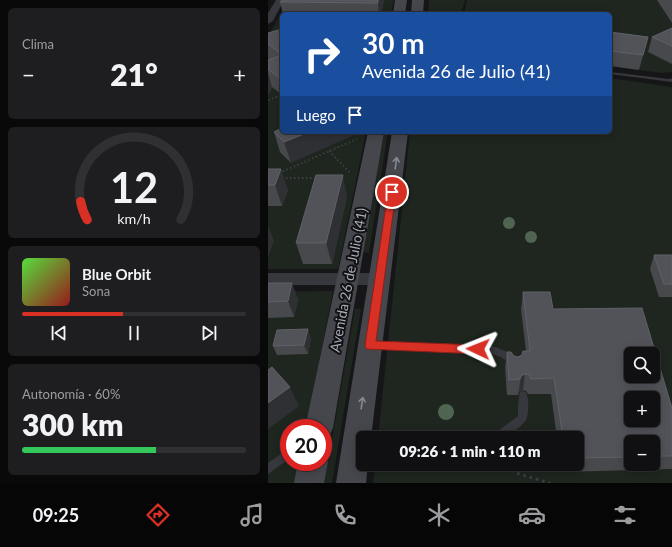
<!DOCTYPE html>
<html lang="es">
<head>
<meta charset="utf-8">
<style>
  :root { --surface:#101012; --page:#1e1e20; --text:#f1f3f6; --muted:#9c9d9f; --line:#303032; --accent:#d93025 }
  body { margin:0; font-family:Lato,sans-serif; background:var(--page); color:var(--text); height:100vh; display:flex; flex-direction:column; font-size:15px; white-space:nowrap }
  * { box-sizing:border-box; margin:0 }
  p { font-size:13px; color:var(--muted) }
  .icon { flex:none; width:22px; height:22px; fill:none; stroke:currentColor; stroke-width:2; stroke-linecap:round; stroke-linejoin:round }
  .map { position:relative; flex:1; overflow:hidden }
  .drawer { display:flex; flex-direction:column; gap:8px; padding:8px; background:#09090a; width:268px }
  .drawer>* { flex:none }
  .guide { position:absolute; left:12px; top:12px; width:332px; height:122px; border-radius:6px; box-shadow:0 2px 10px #0003,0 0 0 1px var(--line); background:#1a4fa0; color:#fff; overflow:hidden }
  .fabs { position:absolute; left:356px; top:347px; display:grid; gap:8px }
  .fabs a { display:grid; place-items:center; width:36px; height:36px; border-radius:6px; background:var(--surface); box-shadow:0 2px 10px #0003,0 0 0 1px var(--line); font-size:20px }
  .speed { position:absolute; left:12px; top:419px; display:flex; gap:8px; font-size:20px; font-weight:700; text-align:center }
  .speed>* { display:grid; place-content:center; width:52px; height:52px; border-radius:50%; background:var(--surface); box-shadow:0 2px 10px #0003,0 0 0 1px var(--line); line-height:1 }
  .speed .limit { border:6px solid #d22; background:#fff; color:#111 }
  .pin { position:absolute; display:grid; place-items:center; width:34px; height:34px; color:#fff; margin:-17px; border:2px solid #fff; border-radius:50%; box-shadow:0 1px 4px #0007 }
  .me { position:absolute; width:44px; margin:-22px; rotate:272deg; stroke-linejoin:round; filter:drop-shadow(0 0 3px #0008) }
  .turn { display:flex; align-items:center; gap:14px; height:84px; padding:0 16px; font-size:18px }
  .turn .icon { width:52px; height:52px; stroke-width:2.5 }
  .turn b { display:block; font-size:28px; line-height:34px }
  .then { display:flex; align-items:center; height:38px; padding:0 16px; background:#0003; gap:8px; font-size:15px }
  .big { font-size:30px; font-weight:800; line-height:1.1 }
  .drawer .widget { flex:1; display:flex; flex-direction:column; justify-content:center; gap:6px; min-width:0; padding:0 14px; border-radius:6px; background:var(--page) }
  .drawer .dial { align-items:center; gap:0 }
  .dial svg { height:104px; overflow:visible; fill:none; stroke:var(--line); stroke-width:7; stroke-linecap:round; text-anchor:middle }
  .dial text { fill:var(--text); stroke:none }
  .song { display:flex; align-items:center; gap:12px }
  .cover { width:48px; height:48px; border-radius:6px; background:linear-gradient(135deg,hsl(110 70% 55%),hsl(0 70% 35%)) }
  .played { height:4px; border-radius:2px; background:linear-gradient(90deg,var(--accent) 45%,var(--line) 45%) }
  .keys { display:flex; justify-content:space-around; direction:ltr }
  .heat { display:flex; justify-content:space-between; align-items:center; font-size:22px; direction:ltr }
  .charge { height:6px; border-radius:3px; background:linear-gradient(90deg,#34c759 60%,var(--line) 0) }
  .trip { position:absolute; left:88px; top:431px; width:228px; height:40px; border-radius:6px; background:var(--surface); box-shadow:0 2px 10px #0003,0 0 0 1px var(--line); font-weight:800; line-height:40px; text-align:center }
  .menu { display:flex; height:64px; justify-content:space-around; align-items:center; background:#060607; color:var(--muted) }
  .menu .icon { width:28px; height:28px }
  .menu .on { color:var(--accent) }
  .menu b { font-size:18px; color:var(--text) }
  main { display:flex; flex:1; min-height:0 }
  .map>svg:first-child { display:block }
  .green { fill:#1e261f; fill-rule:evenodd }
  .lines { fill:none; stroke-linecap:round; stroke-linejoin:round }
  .path-far1 { stroke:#3d3f44; stroke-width:2; stroke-dasharray:1.5 2.5; stroke-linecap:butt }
  .path { stroke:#3d3f44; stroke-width:3; stroke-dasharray:2.5 4; stroke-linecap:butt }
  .lane { fill:#37383d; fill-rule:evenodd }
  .street { fill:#37383d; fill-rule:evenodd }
  .secondary { fill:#45474d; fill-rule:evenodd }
  .tree { fill:#506452 }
  .wall { fill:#47494d; fill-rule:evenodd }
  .shaded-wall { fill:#2f3033 }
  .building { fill:#525359; stroke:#5f6168; fill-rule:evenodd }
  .oneway { stroke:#858993 }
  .route { fill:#d93025; stroke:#8d1f18 }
  .labels { text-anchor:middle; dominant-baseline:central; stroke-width:4; stroke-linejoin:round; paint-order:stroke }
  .street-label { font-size:14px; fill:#a8adb8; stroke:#111113 }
</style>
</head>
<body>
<main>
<section class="drawer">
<div class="widget"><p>Clima</p>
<div class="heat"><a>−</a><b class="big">21°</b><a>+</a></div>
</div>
<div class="widget dial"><svg viewBox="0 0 100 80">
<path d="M14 69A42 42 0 1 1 86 69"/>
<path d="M14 69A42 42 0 0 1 9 55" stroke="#d93025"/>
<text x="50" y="56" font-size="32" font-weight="700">12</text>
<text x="50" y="72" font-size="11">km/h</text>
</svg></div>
<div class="widget">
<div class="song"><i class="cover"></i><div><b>Blue Orbit</b><p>Sona</p></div></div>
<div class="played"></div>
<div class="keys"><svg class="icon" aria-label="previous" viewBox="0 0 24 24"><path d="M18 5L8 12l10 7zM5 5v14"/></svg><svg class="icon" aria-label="pause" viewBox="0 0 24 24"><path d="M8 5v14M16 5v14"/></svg><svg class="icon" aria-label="next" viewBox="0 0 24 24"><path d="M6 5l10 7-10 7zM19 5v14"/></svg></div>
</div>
<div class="widget"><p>Autonomía · 60%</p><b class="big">300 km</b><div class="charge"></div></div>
</section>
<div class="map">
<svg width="404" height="483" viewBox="0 0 404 483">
  <rect width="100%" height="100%" fill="#161618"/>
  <g class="green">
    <polygon points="20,0 126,0 123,14 14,14 14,132 98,132 70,269 0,269 0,37"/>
    <polygon points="161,0 197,0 193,14 160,14"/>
    <polygon points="199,0 404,0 404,72 394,73 342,66 342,14 196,14"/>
    <path d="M342,78L404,87V483H105L107,464H309V438H110L142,132H342ZM363,354H385V376H363ZM363,398H385V420H363ZM363,442H385V464H363Z"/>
    <polygon points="115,132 120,132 101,253 94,252"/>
    <polygon points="65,291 38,428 21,428 21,462 31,462 27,483 0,483 0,292"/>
    <polygon points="87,309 93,309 64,483 56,483"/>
  </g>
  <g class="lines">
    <g class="path-far1">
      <polyline points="0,100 14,95"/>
      <polyline points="61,151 83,174"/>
      <polyline points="11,173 89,139"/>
      <polyline points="14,178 49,178"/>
    </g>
    <polyline class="path" points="232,464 251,474 282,483"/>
    <g class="lane">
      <polygon points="342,72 401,79 404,78 404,82 342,74"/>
      <path d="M104,341L224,346C233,349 244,352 249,361L248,364L245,365L233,357L224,354L104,349L101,347L100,345L101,343Z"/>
      <path d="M255,391L258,392C261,398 261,414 258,420C255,425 241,436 235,438C229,440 220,438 213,438L215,435L230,431L250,416C250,410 250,397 252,392Z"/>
      <polygon points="21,448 21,459 0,474 0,463"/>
    </g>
    <g class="street">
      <polygon points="8,0 16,0 5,21 0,24 0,13"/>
      <polygon points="0,273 111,273 117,275 119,279 117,283 111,285 0,285"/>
    </g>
    <g class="secondary">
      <polygon points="127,0 139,0 137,14 125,14"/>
      <polygon points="144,0 156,0 155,14 143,14"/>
      <polygon points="100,132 116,132 65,428 61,437 55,440 55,428 37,428"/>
      <polygon points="124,132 140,132 103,438 95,438 95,464 100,464 98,483 68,483"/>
      <polygon points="55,452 60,462 56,483 26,483 30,462 55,462"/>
    </g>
  </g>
  <g class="tree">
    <circle cx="241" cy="223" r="6"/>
    <circle cx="263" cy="237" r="6"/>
    <circle cx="178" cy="412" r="8"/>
  </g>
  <g class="wall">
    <polygon points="116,0 113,14 15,14 12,2"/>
    <polygon points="389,0 404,0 404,23"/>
    <polygon points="404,28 404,64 380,52 384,37"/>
    <polygon points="14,29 14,95 4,87 0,95 0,60 1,60 0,59 0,33"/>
    <polygon points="342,32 380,37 376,52 371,70 342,66"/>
    <polygon points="14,128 23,163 12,152 6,132"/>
    <polygon points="0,169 20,190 14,206 0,206"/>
    <polygon points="79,196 64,264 35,264 28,243"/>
    <polygon points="386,255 404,255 404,297 391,297 382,269"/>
    <polygon points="0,283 30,299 26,317 0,318"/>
    <path d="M255,292L285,309L404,408V469L294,472L293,464H309V438H289L283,394H260L258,391L255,390L251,392L250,395H239L237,368L239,352L246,356L250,357L254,355L258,351L253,309ZM363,442H385V464H363Z"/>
    <polygon points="43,338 40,354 9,355 5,346"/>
  </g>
  <g class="shaded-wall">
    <polygon points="110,0 116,0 113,14 111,14 110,3"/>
    <polygon points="0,73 4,87 0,95"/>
    <polygon points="41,132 93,132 23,163 16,142"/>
    <polygon points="13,169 20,190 14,206 7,185"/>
    <polygon points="75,175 79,196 64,264 58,243"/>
    <polygon points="0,225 6,241 0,257"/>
    <polygon points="24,283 30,299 26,317 20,301"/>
    <polygon points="40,329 43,338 40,354 36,345"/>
    <polygon points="257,374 255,390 251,392 250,395 253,376"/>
    <polygon points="22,387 31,406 0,429 0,403"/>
  </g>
  <g class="building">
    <polygon points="14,0 110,0 110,3 12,2"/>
    <polygon points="404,28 404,46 384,37"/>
    <polygon points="14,29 14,80 0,69 0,60 14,55 0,44 0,33"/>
    <polygon points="342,32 380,37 375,55 342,51"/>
    <polygon points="14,128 14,132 41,132 16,142 6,132"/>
    <polygon points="0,169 13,169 7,185 0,185"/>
    <polygon points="48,175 75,175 58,243 28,243"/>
    <polygon points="386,255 404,255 404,284 396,284"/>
    <polygon points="0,283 24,283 20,301 0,302"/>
    <path d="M255,292H282L285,309L374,308L404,408V456H385V442H363V457L309,458V438H295L286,378L263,379L261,375L257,374L253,376L252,379L241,380L239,352H243L246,356L250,357L254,355L255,351H262ZM363,354H385V376H363ZM363,398H385V420H363Z"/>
    <polygon points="40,329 36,345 5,346 9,330"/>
    <polygon points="4,367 22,387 0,403 0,370"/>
  </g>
  <defs><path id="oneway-shaft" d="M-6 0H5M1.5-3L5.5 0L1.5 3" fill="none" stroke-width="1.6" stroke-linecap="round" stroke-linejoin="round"/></defs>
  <g class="oneway">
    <use href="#oneway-shaft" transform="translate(128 163) rotate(-82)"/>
    <use href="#oneway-shaft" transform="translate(94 403) rotate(-82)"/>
  </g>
  <polygon class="route" points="124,189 128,192 108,341 210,345 214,346 215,349 214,353 210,354 98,349 97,345 120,192"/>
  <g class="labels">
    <g class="street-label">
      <text transform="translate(80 280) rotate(-79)">Avenida 26 de Julio (41)</text>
    </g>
  </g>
</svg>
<div class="fabs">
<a><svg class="icon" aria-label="search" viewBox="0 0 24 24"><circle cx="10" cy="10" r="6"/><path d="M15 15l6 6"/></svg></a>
<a>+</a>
<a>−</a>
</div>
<div class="speed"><div class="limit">20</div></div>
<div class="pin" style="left:124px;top:192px;background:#d93025"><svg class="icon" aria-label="arrive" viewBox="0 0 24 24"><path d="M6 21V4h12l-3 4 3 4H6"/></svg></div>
<svg class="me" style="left:210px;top:349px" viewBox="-20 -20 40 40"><path d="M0-17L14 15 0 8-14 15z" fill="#d93025" stroke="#fff" stroke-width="4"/></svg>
<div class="trip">09:26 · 1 min · 110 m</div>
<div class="guide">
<div class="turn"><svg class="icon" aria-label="right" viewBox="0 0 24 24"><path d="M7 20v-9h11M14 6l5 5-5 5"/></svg><div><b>30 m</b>Avenida 26 de Julio (41)</div></div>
<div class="then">Luego<svg class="icon" aria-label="arrive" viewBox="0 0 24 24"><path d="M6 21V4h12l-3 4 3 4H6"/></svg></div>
</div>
</div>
</main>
<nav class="menu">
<b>09:25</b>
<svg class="icon on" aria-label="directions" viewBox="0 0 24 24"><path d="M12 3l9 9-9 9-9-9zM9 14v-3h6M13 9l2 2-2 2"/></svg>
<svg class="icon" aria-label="music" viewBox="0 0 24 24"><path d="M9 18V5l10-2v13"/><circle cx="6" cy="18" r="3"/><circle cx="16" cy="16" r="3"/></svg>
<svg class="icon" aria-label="phone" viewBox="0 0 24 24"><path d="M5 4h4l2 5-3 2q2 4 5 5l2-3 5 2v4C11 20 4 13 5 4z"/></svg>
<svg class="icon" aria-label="climate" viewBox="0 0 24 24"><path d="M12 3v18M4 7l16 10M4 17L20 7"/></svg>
<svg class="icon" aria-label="car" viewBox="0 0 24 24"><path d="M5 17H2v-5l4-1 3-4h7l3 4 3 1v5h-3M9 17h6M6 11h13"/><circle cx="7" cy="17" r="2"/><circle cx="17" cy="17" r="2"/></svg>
<svg class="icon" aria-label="filters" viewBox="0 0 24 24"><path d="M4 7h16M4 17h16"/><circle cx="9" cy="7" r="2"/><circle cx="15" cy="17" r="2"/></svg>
</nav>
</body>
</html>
